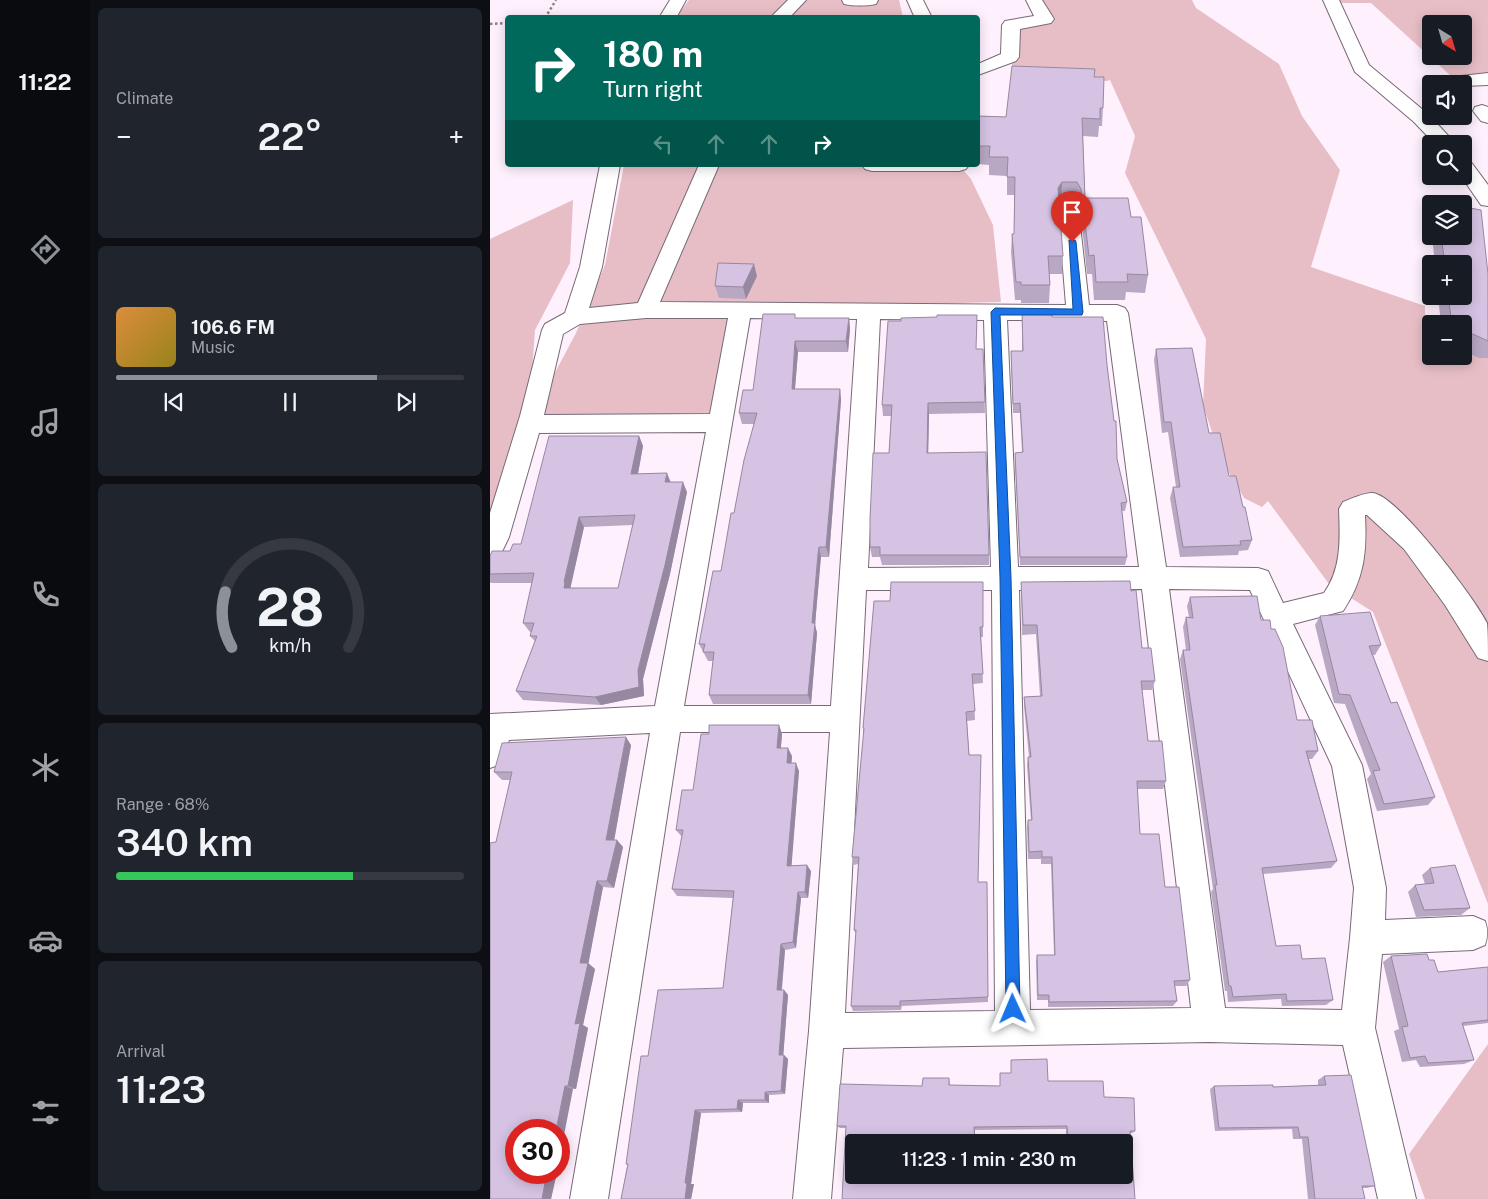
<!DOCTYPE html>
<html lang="en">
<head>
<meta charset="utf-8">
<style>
  :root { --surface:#171b24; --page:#20242c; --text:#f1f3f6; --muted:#9ea1a6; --line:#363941; --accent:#8c9099 }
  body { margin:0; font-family:"Public Sans",sans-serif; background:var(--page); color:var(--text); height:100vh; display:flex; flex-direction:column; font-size:19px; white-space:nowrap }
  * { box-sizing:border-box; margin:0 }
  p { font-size:16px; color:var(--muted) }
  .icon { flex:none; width:28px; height:28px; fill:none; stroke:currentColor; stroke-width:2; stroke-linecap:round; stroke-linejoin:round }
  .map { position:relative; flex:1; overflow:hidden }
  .drawer { display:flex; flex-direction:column; gap:8px; padding:8px; background:#0d0f14; width:400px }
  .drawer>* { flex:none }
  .guide { position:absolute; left:15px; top:15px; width:475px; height:152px; border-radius:5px; box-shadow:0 2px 12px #0003; background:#00695c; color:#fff; overflow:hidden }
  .needle { width:32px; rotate:143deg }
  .buttons { position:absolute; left:932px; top:15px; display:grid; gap:10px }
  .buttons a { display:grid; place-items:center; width:50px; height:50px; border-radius:5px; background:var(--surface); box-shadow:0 2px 12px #0003; font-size:25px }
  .speed { position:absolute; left:15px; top:1119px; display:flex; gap:10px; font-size:25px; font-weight:700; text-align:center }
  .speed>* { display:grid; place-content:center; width:65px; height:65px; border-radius:50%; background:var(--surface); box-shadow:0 2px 12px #0003; line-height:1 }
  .speed .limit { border:8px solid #d22; background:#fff; color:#111 }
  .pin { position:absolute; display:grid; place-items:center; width:42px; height:42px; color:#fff; margin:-51px -21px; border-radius:50% 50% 50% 0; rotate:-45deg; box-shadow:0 0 5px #0007 }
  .pin .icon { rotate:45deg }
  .me { position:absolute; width:55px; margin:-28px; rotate:359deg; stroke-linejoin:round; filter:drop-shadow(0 0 4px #0008) }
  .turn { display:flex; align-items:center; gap:18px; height:105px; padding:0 15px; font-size:22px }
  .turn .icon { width:65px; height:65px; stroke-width:2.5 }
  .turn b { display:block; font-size:35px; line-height:42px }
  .lanes { display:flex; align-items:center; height:48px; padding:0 15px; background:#0003; justify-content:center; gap:25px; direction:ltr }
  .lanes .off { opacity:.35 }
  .big { font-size:38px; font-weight:600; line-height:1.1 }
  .drawer .tile { flex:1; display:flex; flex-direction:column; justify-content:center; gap:8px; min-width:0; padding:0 18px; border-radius:8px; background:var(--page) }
  .drawer .dial { align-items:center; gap:0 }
  .dial svg { height:130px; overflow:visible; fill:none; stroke:var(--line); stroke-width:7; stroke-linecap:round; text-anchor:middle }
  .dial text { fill:var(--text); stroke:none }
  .song { display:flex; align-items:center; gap:15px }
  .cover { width:60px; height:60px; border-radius:8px; background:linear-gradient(135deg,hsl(30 70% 55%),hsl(50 70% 35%)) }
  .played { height:5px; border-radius:2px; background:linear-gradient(90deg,var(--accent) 75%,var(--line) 75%) }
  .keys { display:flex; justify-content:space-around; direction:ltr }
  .heat { display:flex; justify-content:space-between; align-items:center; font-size:28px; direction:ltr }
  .charge { height:8px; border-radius:4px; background:linear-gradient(90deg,#34c759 68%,var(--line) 0) }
  .trip { position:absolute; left:355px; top:1134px; width:288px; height:50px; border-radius:5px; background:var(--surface); box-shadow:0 2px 12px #0003; font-weight:600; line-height:50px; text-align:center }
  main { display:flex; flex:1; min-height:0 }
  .dock { display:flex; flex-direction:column; width:90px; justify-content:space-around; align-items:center; background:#090b0e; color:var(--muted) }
  .dock .icon { width:35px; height:35px }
  .dock .on { color:var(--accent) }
  .dock b { font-size:22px; color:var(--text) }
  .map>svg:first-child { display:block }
  .green { fill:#e8bec6; fill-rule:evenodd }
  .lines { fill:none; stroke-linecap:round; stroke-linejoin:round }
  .street-casing { stroke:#776a76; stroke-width:2 }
  .path { stroke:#8a8088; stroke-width:2.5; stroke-dasharray:2.5 2.5; stroke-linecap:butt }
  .street { fill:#fff; fill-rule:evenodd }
  .wall { fill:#b8a8c4; fill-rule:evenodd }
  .shaded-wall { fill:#9688a0 }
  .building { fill:#d6c3e4; stroke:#9688a0; fill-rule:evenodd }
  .route { fill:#1a73e8; stroke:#114b97 }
</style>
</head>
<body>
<main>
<nav class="dock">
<b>11:22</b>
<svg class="icon on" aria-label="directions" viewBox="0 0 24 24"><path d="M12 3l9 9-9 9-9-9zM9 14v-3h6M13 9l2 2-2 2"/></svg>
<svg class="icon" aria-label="music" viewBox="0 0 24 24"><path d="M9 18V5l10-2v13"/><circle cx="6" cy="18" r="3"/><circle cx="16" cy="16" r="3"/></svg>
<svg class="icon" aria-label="phone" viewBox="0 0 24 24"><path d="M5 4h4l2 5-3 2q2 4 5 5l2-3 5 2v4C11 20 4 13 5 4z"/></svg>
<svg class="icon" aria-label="climate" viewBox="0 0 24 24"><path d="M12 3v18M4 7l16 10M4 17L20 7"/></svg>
<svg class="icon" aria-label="car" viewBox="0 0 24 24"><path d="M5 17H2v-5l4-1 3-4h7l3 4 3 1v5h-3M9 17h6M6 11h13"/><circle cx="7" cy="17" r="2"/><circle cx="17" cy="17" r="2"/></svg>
<svg class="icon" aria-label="filters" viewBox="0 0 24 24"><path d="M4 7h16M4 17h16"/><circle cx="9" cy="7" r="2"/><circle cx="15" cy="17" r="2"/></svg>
</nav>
<section class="drawer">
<div class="tile"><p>Climate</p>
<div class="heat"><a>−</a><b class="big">22°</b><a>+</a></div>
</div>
<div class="tile">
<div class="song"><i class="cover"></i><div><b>106.6 FM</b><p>Music</p></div></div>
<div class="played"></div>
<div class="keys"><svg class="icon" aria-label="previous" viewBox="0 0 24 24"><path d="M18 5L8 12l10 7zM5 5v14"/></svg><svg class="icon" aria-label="pause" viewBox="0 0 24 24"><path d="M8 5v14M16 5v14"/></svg><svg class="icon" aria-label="next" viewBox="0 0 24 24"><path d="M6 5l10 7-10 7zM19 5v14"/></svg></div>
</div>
<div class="tile dial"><svg viewBox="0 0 100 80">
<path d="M14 69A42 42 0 1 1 86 69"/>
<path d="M14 69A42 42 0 0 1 10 35" stroke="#8c9099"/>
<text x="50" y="56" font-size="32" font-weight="700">28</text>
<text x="50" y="72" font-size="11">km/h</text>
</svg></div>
<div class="tile"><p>Range · 68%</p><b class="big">340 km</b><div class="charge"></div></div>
<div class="tile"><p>Arrival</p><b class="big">11:23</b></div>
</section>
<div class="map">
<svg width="998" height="1199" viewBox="0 0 998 1199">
  <rect width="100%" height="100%" fill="#fff0fd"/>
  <g class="green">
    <polygon points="199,0 409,0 413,17 185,18"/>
    <polygon points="549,0 702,0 706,8 789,64 812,116 850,170 821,267 935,306 935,339 941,341 941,356 974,356 974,350 998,358 998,904 883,612 839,584 778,501 772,507 754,498 731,459 713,405 716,339 635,173 645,136 620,80 617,81 523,78 522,64 531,26 561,20"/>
    <path d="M841,0H998V74L962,77L881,3H842ZM941,24H974V56H941Z"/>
    <polygon points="134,165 469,165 481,179 503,225 511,302 342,306 251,312 228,418 42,416 86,333 115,265"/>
    <polygon points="83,200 80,263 45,330 38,428 0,532 0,239"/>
    <polygon points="998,1044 998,1199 935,1199 919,1154"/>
  </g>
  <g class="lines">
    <defs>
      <g id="street">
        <polygon points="180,0 196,0 186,18 169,18"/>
        <polygon points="298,0 316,0 299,18 280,18"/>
        <path d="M352,0H388L386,4C376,6 364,6 354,4Z"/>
        <polygon points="417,0 433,0 442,18 425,18"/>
        <polygon points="536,0 552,0 564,19 561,23 530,29 529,57 526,61 488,75 488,64 511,54 512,25 515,21 544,16"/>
        <polygon points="833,0 849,0 879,65 938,114 966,144 945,144 924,122 865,72"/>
        <polygon points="998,73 998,85 974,86 974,84 961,84 959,81 962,77"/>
        <polygon points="992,105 998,107 998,123 991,121 983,111 985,107"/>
        <polygon points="974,160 981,162 998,185 998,206 991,205 971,176 974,176"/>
        <path d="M110,165H130L112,267L99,308L148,303L209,165H229L170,302L576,305L568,207L571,202L578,201L585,202L588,207L599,305H627L635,308L638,313L676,567L768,568L778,571L793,603L834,593C852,568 850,538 849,509L853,502C861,499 873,493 882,493C906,493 986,600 997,623C998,633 998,651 998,661L988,658L955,605L914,549L877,515H875C877,553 874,579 853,611L803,624L872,765L896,888L895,920L983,916L995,921C998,930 998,936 995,945L983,950L892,954L885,1028L926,1199H888L853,1045L720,1042L353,1048L341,1199H303L319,1031L340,732H190L118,1199H80L160,733L19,740L11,764L0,768V714L165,706L216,432L49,433L19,537L9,558L0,561V513L30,416L52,330L55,324L75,313L90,267ZM156,318H238L220,414L54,415L73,334L90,324ZM260,318L367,319L341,706H194ZM390,319L494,320L501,567L378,568ZM517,320L617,321L649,567H528ZM652,589L701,1008L540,1010L529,590ZM679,589L760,590L842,766L864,888L860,938L852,1010L735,1008ZM376,590H502L505,1011L355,1013Z"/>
        <polygon points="372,165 479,165 476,169 469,171 382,171 375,169"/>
      </g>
    </defs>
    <use href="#street" class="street-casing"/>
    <g class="path">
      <polyline points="55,18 66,0"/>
      <polyline points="0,24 18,23"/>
    </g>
    <use href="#street" class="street"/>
  </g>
  <g class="wall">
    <polygon points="604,77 613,108 612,126 609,126 608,137 593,136 595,198 641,217 658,275 655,293 636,292 635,300 604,300 602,274 597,274 590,207 585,200 571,200 569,203 573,256 572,274 559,274 560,285 559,303 531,303 531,300 525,300 521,252 522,234 524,234 524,195 517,195 517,176 499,175 499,165 488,164 488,116 516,117"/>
    <polygon points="941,217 941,231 940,220"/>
    <polygon points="942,236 974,236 998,274 998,358 989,358 974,351 974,324 951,324 948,296 974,296 974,264 945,264"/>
    <polygon points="267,276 256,299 229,298 225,286"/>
    <polygon points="532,312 562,317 617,365 627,459 637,502 635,511 632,511 637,557 635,565 530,565 525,462 525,453 532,452 530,413 523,413 521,361 521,351 532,351"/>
    <polygon points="306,318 359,318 360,329 358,352 308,352 305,389 350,389 351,400 339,557 331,557 330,564 325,625 327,633 321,704 223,704 219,695 223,661 218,661 209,644 231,571 264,424 252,424 249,413 263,390"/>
    <polygon points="486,349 493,349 495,413 439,414 438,453 499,555 499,565 392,565 390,557 382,557 380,547 399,453 401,416 393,416 392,405"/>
    <polygon points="666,349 719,433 753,507 762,540 758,550 749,551 748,555 690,557 680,498 683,487 686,487 678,432 672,433 664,360"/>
    <path d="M149,436L153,446L148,474L181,482L197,492L180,574L153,679L154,696L111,705L33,700L26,691L45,641L40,636L41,632H40L33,623L42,583H1L0,582V556L20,551L31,544ZM143,525L128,588H80L94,527Z"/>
    <polygon points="493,582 493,637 491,637 493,683 483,684 485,720 477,721 488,882 497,882 498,1002 412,1006 411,1010 363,1011 361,1006 366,934 364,930 368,864 364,865 362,857 374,734 373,728 400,601"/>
    <polygon points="531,582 641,591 652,648 665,681 662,690 652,690 658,741 676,781 673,789 647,789 650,834 675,887 700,980 696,986 685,986 687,1001 683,1006 558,1007 558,1000 547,1000 546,961 547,955 564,955 561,864 551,864 551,859 538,859 537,827 538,820 541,820 537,765 538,757 539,757 534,706 534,697 550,696 546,634 532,635"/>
    <polygon points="700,597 771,620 781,629 807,720 828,751 822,759 819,759 847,861 841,868 773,874 786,946 812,959 843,1000 836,1005 792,1006 791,999 738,1002 737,991 735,991 721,892 723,889 690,659 693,650 696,650 693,627 696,617 699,617 697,606"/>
    <polygon points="830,616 891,645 885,655 883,655 901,703 945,797 938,805 887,811 877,779 881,774 855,704 844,703 825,625"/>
    <polygon points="289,725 292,734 291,748 302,756 301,763 309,771 301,866 321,871 318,898 311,898 306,948 295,950 292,990 294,990 298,995 293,1055 298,1059 295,1094 279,1095 279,1103 253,1103 252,1112 211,1113 201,1184 204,1184 201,1199 131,1199 158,1056 233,988 243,898 187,896 182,889 192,837 186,830 203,790 219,734"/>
    <polygon points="141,745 124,840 133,847 124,888 113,887 98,963 105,969 93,1025 98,1028 86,1089 83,1089 26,1172 67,1172 61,1199 0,1199 6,842 20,780 12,780 4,772"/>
    <polygon points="940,868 980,908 971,915 926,917 918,892 925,885 935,884 932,875"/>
    <polygon points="901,956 939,960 948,972 998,967 998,1023 973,1026 984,1060 974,1064 930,1067 926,1060 912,1062 904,1031 909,1029 893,962"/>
    <path d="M521,1060L558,1081L614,1097L645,1131L642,1133H640L645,1199H352L356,1128H350L347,1126L432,1086L459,1078L460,1085L510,1086L521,1073ZM576,1129V1142H634V1175L485,1178V1130Z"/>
    <polygon points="834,1076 885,1186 877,1188 872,1188 875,1199 818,1199 812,1139 803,1139 802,1129 725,1131 720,1089 724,1086 783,1087 828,1085 828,1080"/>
  </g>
  <g class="shaded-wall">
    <polygon points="572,182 571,200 566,206 568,188"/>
    <polygon points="264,264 267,276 256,299 253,287"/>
    <polygon points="359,318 360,329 358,352 356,341"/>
    <polygon points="305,341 308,352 304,400 302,389"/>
    <polygon points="350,389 351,400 339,557 336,547"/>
    <polygon points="438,403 439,414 438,464 437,453"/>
    <polygon points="149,436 153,446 146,484 141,474"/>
    <polygon points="177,473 181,483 175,482"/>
    <polygon points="193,482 197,492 180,574 153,679 154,696 111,705 105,697 148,670"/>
    <polygon points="89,517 94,527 80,590 74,588 74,582"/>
    <polygon points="329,547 331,557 325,625 327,633 321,704 318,695 322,623"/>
    <polygon points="289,725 292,734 290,756 287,748"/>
    <polygon points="136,737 141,745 123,847 116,840"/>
    <polygon points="298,748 302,756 301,771 297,763"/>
    <polygon points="306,763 309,771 301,873 297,866"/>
    <polygon points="127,840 133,847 124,888 117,881"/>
    <polygon points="317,865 321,871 318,898 315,892"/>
    <polygon points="107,881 113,887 98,966 98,963 105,969 93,1025 98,1028 86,1089 78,1086 90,963"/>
    <polygon points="308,892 311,898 306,948 303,942"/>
    <polygon points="291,944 295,950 291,995 287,990"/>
    <polygon points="294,990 298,995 293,1059 289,1055"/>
    <polygon points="294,1055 298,1059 295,1094 291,1091"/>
    <polygon points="75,1086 83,1089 69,1161 69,1130 66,1130"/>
    <polygon points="275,1092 279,1095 279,1103 275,1100"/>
    <polygon points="248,1100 253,1103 252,1112 247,1109"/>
    <polygon points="205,1110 211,1113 201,1184 204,1184 201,1199 195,1199 195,1183"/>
    <polygon points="57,1172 67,1172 61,1199 52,1199"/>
  </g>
  <g class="building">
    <polygon points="522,66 605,69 604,77 614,77 613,108 610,108 610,119 592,118 595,198 638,198 641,217 651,217 658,275 637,274 638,282 606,282 604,255 599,256 591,189 587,182 572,182 568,188 573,256 558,256 560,285 531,285 531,282 526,282 522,234 524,234 525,177 517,177 518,157 499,157 500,146 488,146 488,116 516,117"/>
    <polygon points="974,207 991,210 998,274 998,341 974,330 974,324 962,324 958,296 974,296 974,264 955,264 951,236 974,236"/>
    <polygon points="228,263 264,264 253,287 225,286"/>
    <polygon points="532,312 562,313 562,317 613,317 617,365 624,421 626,421 627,459 637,502 631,503 637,557 530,557 525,453 533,452 530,403 523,404 521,351 533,351"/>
    <polygon points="273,314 305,314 305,318 359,318 356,341 305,341 302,389 350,389 336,547 329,547 328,554 322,623 325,623 318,695 219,695 224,652 213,652 215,644 209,644 223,571 231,571 241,513 244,513 254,460 267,413 249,413 253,390 263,390"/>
    <polygon points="447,315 487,315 486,349 493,349 495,402 438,403 437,453 496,452 499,555 390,555 390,547 380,547 380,519 383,453 399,453 402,405 392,405 398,321 411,321 411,318 447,317"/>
    <polygon points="702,348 719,433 730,433 739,476 746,476 753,507 755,507 762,540 750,541 751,545 693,547 683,487 690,487 681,422 674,422 666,349"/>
    <path d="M59,436H149L141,474L177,473L175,482H193L175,565L148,670L149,687L105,697L26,691L47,636H40L44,623H33L44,573L0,574V556L2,551H20L23,544H31ZM145,515L128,588H74L75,582H74L89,517Z"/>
    <polygon points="640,581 641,591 646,590 652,648 661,648 665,681 651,681 658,741 672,741 676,781 647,781 650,834 669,834 675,887 689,887 700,980 684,981 687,1001 559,1002 559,995 548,995 547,955 565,955 562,857 552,857 552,851 539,852 538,820 542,820 538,757 541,757 534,697 552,696 547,625 533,625 531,582"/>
    <polygon points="401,582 493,582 493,627 490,627 493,674 482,674 485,711 476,712 479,755 491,755 488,882 497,882 498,997 410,1001 410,1006 361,1006 366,930 364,930 369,857 362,857 374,728 373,728 384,601 400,601"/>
    <polygon points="767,596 771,620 780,620 781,629 785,629 793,647 807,720 822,720 828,751 816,751 847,861 772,868 786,946 810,945 812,959 835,958 843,1000 797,1001 796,994 743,997 741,986 739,986 725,885 727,885 693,650 700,650 696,617 703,618 700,597"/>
    <polygon points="880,612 891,645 879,646 901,703 907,702 945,797 894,804 883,771 890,770 860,695 849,694 830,616"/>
    <polygon points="219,725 289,725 287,748 298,748 297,763 306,763 297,866 317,865 315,892 308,892 303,942 291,944 287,990 294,990 289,1055 294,1055 291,1091 275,1092 275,1100 248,1100 247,1109 205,1110 195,1183 197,1183 195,1199 131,1199 138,1164 136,1164 151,1056 158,1056 168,990 233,988 244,891 182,889 193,830 186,830 192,790 203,790 211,734 219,734"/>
    <polygon points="136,737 116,840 127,840 117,881 107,881 90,963 98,963 85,1024 90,1023 78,1086 75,1086 66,1130 26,1130 26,1172 57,1172 52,1199 0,1199 0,843 6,842 22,772 4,772 12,743"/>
    <polygon points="965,865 980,908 934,910 925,885 944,883 940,868"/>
    <polygon points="937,954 939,960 944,960 948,972 998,967 998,1020 972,1023 984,1060 938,1063 935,1056 920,1058 912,1027 918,1026 901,956"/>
    <path d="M557,1059L558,1081H613L614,1097L644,1098L645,1131H640L645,1199H352L356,1126H347L350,1084L432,1086L433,1078H459V1085L510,1086V1073H521V1060ZM577,1126L578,1142H634V1175H561L485,1178V1175H364V1142H485L484,1127Z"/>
    <polygon points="861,1075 885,1186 872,1186 875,1199 825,1199 818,1137 810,1137 808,1127 729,1128 724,1086 783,1085 783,1087 836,1085 834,1076"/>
  </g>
  <polygon class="route" points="579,240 585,240 586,242 593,312 592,315 510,315 521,578 530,1009 528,1014 523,1016 518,1014 516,1009 510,578 501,312 505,308 583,309"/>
</svg>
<div class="buttons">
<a><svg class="needle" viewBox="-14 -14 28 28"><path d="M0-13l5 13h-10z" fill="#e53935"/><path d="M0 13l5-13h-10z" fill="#9ea1a6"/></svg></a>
<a><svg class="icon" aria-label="sound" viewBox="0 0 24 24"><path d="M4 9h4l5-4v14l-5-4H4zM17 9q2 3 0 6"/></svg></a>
<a><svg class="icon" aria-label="search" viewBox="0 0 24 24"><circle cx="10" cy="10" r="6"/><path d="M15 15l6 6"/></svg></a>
<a><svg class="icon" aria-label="layers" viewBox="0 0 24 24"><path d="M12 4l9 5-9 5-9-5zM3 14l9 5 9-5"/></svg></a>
<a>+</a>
<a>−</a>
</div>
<div class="speed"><div class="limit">30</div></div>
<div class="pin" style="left:582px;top:242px;background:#d93025"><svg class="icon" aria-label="arrive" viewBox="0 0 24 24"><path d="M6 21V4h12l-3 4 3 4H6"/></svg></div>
<svg class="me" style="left:523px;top:1009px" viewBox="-20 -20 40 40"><path d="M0-17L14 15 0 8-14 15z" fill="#1a73e8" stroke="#fff" stroke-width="4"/></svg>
<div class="trip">11:23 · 1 min · 230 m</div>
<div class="guide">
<div class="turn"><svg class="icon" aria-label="right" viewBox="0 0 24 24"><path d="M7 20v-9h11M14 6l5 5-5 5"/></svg><div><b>180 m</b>Turn right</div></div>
<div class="lanes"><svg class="icon off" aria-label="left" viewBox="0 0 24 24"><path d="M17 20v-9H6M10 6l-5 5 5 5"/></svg><svg class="icon off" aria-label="ahead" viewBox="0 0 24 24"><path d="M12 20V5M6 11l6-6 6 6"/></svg><svg class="icon off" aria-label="ahead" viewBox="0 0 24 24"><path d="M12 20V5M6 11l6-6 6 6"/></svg><svg class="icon" aria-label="right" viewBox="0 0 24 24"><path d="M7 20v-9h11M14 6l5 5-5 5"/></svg></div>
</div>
</div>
</main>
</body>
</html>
